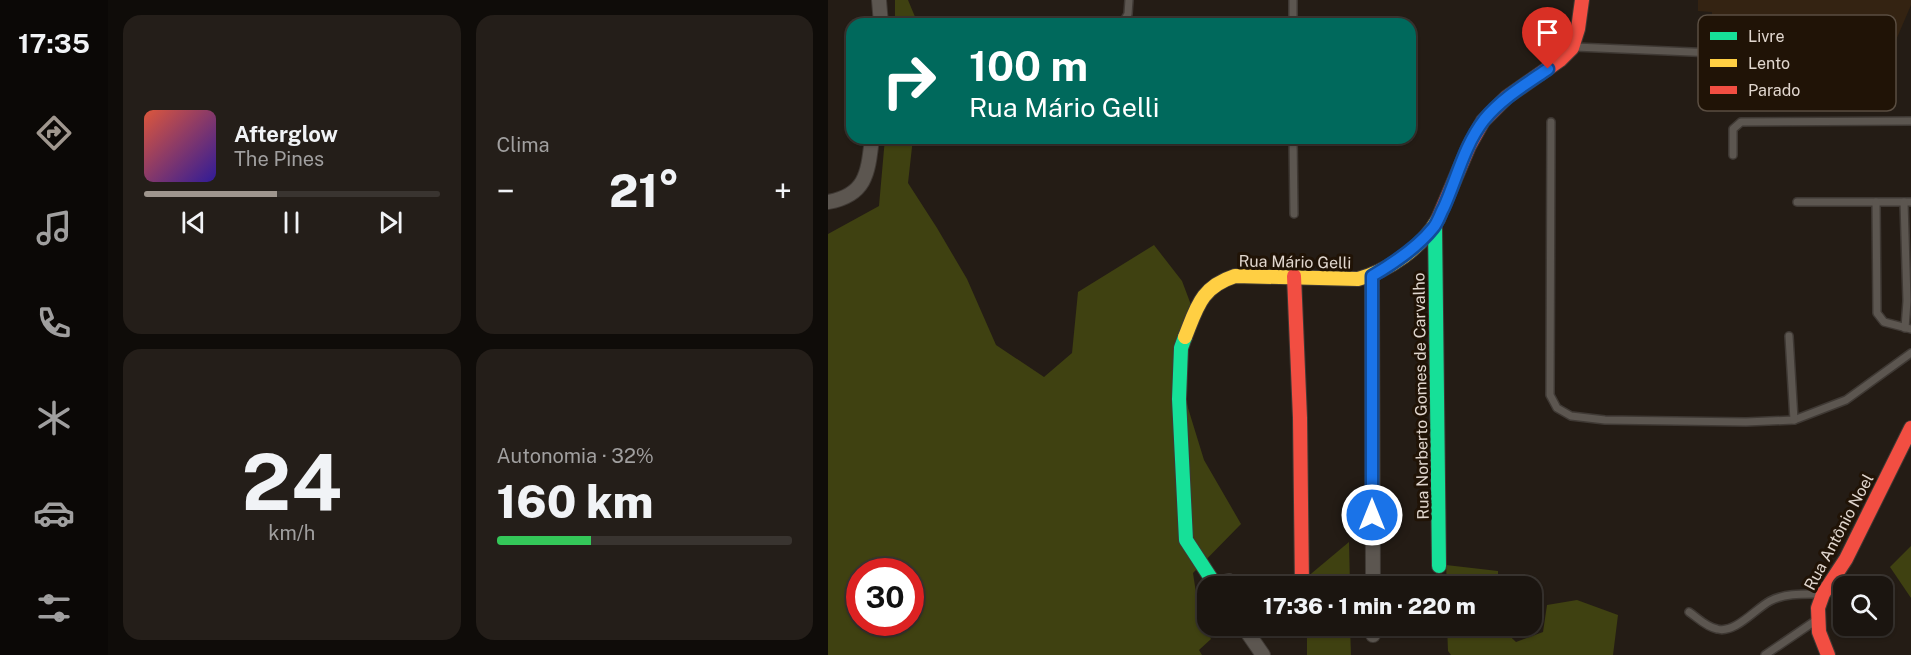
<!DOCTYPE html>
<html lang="pt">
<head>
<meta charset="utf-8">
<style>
  :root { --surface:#1b1510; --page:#241e19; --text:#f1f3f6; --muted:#a09f9f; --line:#393430; --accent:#9f968e }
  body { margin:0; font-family:"Public Sans",sans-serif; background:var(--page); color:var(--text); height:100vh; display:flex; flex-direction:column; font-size:22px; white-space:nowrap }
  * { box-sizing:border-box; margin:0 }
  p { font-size:20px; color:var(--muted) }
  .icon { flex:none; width:33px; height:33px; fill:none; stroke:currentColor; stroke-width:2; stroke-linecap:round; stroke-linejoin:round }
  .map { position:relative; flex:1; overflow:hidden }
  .panel { display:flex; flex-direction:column; gap:15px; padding:15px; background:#0f0c09; width:720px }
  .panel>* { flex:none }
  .banner { position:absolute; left:18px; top:18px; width:570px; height:126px; border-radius:18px; box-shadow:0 2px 4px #0004,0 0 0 2px var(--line); background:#00695c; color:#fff; overflow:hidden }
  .fabs { position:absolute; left:1005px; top:576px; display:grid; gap:12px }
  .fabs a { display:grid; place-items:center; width:60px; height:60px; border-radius:12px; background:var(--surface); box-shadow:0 2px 4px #0004,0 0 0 2px var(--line); font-size:30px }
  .speed { position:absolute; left:18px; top:558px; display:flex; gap:12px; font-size:30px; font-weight:700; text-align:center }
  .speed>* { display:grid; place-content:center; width:78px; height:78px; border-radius:50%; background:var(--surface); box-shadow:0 2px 4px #0004,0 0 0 2px var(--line); line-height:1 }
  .speed .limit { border:9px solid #d22; background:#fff; color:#111 }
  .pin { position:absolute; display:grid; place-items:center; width:51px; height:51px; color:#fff; margin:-62px -26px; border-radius:50% 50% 50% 0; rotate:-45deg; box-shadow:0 0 6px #0007 }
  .pin .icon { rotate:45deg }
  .me { position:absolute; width:66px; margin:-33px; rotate:0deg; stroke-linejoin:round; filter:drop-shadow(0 0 4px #0008) }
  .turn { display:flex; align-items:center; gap:21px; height:126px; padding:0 24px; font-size:27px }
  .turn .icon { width:78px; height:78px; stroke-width:2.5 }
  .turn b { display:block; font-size:42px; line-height:51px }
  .big { font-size:45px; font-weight:800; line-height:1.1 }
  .panel .widget { flex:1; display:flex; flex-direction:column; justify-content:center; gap:9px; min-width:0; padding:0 21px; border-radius:18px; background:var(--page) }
  .panel .dial { align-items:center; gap:0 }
  .dial b { font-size:78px; line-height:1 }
  .song { display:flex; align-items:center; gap:18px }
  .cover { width:72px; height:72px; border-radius:9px; background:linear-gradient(135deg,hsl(10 70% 55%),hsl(250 70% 35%)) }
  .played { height:6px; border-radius:3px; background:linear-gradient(90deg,var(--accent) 45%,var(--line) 45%) }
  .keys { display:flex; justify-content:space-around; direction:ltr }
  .heat { display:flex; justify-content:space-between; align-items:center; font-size:33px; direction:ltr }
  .charge { height:9px; border-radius:4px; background:linear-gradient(90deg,#34c759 32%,var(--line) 0) }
  .panel .tiles { flex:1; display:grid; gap:15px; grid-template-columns:repeat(2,1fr) }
  .trip { position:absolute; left:369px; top:576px; width:345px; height:60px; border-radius:18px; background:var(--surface); box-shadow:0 2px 4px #0004,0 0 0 2px var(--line); font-weight:800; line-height:60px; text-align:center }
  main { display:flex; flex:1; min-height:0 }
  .tabs { display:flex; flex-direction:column; width:108px; justify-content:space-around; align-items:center; background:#0b0806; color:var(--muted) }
  .tabs .icon { width:42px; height:42px }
  .tabs .active { color:var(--accent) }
  .tabs b { font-size:27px; color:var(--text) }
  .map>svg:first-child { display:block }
  .built { fill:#342312 }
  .green { fill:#3f4111; fill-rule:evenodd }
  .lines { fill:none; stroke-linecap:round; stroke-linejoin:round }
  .lane-casing { stroke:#3f3934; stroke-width:10 }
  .street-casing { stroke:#3f3934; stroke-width:16 }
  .fast-casing { stroke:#3f3934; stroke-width:16 }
  .slow-casing { stroke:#3f3934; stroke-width:16 }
  .jam-casing { stroke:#3f3934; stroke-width:16 }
  .lane { stroke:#5c5650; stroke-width:7 }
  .street { stroke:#5c5650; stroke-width:14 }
  .fast { stroke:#16e098; stroke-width:14 }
  .slow { stroke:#ffcf43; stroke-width:14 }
  .jam { stroke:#f24e42; stroke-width:14 }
  .route-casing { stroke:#114b97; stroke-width:15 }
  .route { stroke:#1a73e8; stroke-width:10 }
  .labels { text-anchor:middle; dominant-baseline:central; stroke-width:6; stroke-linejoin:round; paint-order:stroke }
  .street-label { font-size:16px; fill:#e1d7cf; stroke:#201306 }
  .key { fill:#201306; stroke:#5a4e42; stroke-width:1.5 }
  .key-label { font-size:16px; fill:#e1d7cf }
</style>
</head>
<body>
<main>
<nav class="tabs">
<b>17:35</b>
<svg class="icon active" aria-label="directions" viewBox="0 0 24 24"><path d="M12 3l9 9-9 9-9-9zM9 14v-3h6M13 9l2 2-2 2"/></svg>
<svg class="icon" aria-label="music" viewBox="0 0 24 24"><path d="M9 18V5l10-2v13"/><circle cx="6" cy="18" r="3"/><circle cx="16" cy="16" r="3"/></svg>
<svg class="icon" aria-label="phone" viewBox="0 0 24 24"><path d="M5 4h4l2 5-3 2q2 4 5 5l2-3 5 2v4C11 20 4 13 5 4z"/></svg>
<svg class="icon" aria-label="climate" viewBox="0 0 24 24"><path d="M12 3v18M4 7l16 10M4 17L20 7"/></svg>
<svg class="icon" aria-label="car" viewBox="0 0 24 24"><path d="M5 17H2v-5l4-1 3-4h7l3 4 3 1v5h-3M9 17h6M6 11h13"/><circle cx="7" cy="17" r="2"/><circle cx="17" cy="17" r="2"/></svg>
<svg class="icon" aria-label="filters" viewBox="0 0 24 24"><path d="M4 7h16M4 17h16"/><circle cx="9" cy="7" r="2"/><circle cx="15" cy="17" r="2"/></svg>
</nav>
<section class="panel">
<div class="tiles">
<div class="widget">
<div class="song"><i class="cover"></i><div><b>Afterglow</b><p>The Pines</p></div></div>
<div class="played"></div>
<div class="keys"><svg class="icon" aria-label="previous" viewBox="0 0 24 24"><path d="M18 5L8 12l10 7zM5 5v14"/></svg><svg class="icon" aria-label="pause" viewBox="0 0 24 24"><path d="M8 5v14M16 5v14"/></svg><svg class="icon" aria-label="next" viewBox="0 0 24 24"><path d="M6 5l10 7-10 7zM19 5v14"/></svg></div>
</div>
<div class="widget"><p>Clima</p>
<div class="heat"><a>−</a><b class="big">21°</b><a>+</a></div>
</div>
<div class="widget dial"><b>24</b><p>km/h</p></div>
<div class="widget"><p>Autonomia · 32%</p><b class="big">160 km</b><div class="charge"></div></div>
</div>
</section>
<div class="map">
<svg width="1083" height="655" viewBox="0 0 1083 655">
  <rect width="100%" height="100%" fill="#241c15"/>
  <polygon class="built" points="870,0 1083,0 1083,5 1065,47 884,40 884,12 870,11"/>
  <g class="green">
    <polygon points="67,0 80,0 90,24 67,24"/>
    <path d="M57,138H85L80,183L109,228L139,279L168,345L216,377L244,353L250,292L326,245L354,281L368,318L351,370L360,408L376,460L413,524L365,573L371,613L383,639L371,650L374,655H0V234L51,206ZM32,572H82V622H32Z"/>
    <polygon points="521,542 522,586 478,586 478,578"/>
    <polygon points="1083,546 1083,598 1062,567"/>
    <polygon points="618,565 670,571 670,586 619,586"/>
    <polygon points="749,600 790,615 785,655 623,655 620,651 619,626 671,626 688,642 715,632 719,605"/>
    <polygon points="479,626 522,626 523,655 479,655"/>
  </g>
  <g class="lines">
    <defs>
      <g id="lane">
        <polyline points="465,0 465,24"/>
        <polyline points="294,24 300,14 301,0"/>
        <polyline points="747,47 887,53"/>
        <polyline points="723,122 722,395 729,408 743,416 777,420 918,422 966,420 1018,400 1083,353"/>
        <polyline points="465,138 466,214"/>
        <polyline points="905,155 905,129 913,122 1083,121"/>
        <polyline points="969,202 1083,202"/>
        <polyline points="1048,202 1049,313 1056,322 1083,329"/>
        <polyline points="1076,202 1079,301 1077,328"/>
        <polyline points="961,336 966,420"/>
        <path d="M861,612C870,618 878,627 889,629C907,634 927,609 942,601C957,593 976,594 993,594"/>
        <polyline points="937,655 987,621"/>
      </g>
      <g id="street">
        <polyline points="51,0 53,24"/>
        <path d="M0,202C39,195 40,172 44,138"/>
        <polyline points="544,276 545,586"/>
        <polyline points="393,586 396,582 401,581 409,586"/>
        <polyline points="415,626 435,655"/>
        <polyline points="445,626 450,626"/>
        <polyline points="545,626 545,635"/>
      </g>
      <g id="fast">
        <polyline points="607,226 611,566"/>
        <polyline points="357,337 353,348 351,399 358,540 388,586"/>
      </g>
      <path id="slow" d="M357,337C369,307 373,287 407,276L530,279C560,271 595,247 610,219"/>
      <g id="jam">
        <polyline points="610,219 641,146 655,121 679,97 732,60 744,48 750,29 754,0"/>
        <polyline points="466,276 472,418 474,586"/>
        <polyline points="1000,655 991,632 990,608 995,594 1018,559 1083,428"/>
      </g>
    </defs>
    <use href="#lane" class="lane-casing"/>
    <use href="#street" class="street-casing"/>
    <use href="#fast" class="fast-casing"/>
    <use href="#slow" class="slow-casing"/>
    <use href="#jam" class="jam-casing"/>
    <use href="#lane" class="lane"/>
    <use href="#street" class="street"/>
    <use href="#fast" class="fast"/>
    <use href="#slow" class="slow"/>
    <use href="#jam" class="jam"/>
  </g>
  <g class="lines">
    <defs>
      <path id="route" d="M544,515V276C566,263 589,248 605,228C610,222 612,214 616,207C629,178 636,146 656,120C673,99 698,84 720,69"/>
    </defs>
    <use href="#route" class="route-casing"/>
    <use href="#route" class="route"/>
  </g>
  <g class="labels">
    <g class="street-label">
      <text transform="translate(467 262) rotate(1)">Rua Mário Gelli</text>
      <text transform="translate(593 396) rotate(-91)">Rua Norberto Gomes de Carvalho</text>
      <text transform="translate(1011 532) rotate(-62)">Rua Antônio Noel</text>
    </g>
  </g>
  <rect x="870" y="15" width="198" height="96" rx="9" class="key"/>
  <rect x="882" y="32" width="27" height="8" fill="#16e098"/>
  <rect x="882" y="59" width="27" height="8" fill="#ffcf43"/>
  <rect x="882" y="86" width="27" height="8" fill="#f24e42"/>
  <g class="key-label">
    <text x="920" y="42">Livre</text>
    <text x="920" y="69">Lento</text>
    <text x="920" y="96">Parado</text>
  </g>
</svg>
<div class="fabs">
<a><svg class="icon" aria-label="search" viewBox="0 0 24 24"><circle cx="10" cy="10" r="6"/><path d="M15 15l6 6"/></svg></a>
</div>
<div class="speed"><div class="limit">30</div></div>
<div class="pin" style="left:720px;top:69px;background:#d93025"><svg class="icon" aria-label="arrive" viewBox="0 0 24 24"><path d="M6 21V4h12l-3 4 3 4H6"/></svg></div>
<svg class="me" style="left:544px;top:515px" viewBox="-20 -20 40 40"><circle r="17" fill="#1a73e8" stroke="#fff" stroke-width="3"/><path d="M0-11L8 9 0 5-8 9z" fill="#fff"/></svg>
<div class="trip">17:36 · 1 min · 220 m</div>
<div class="banner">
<div class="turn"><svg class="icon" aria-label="right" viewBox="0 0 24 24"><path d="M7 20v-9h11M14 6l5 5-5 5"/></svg><div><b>100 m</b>Rua Mário Gelli</div></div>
</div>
</div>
</main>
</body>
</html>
